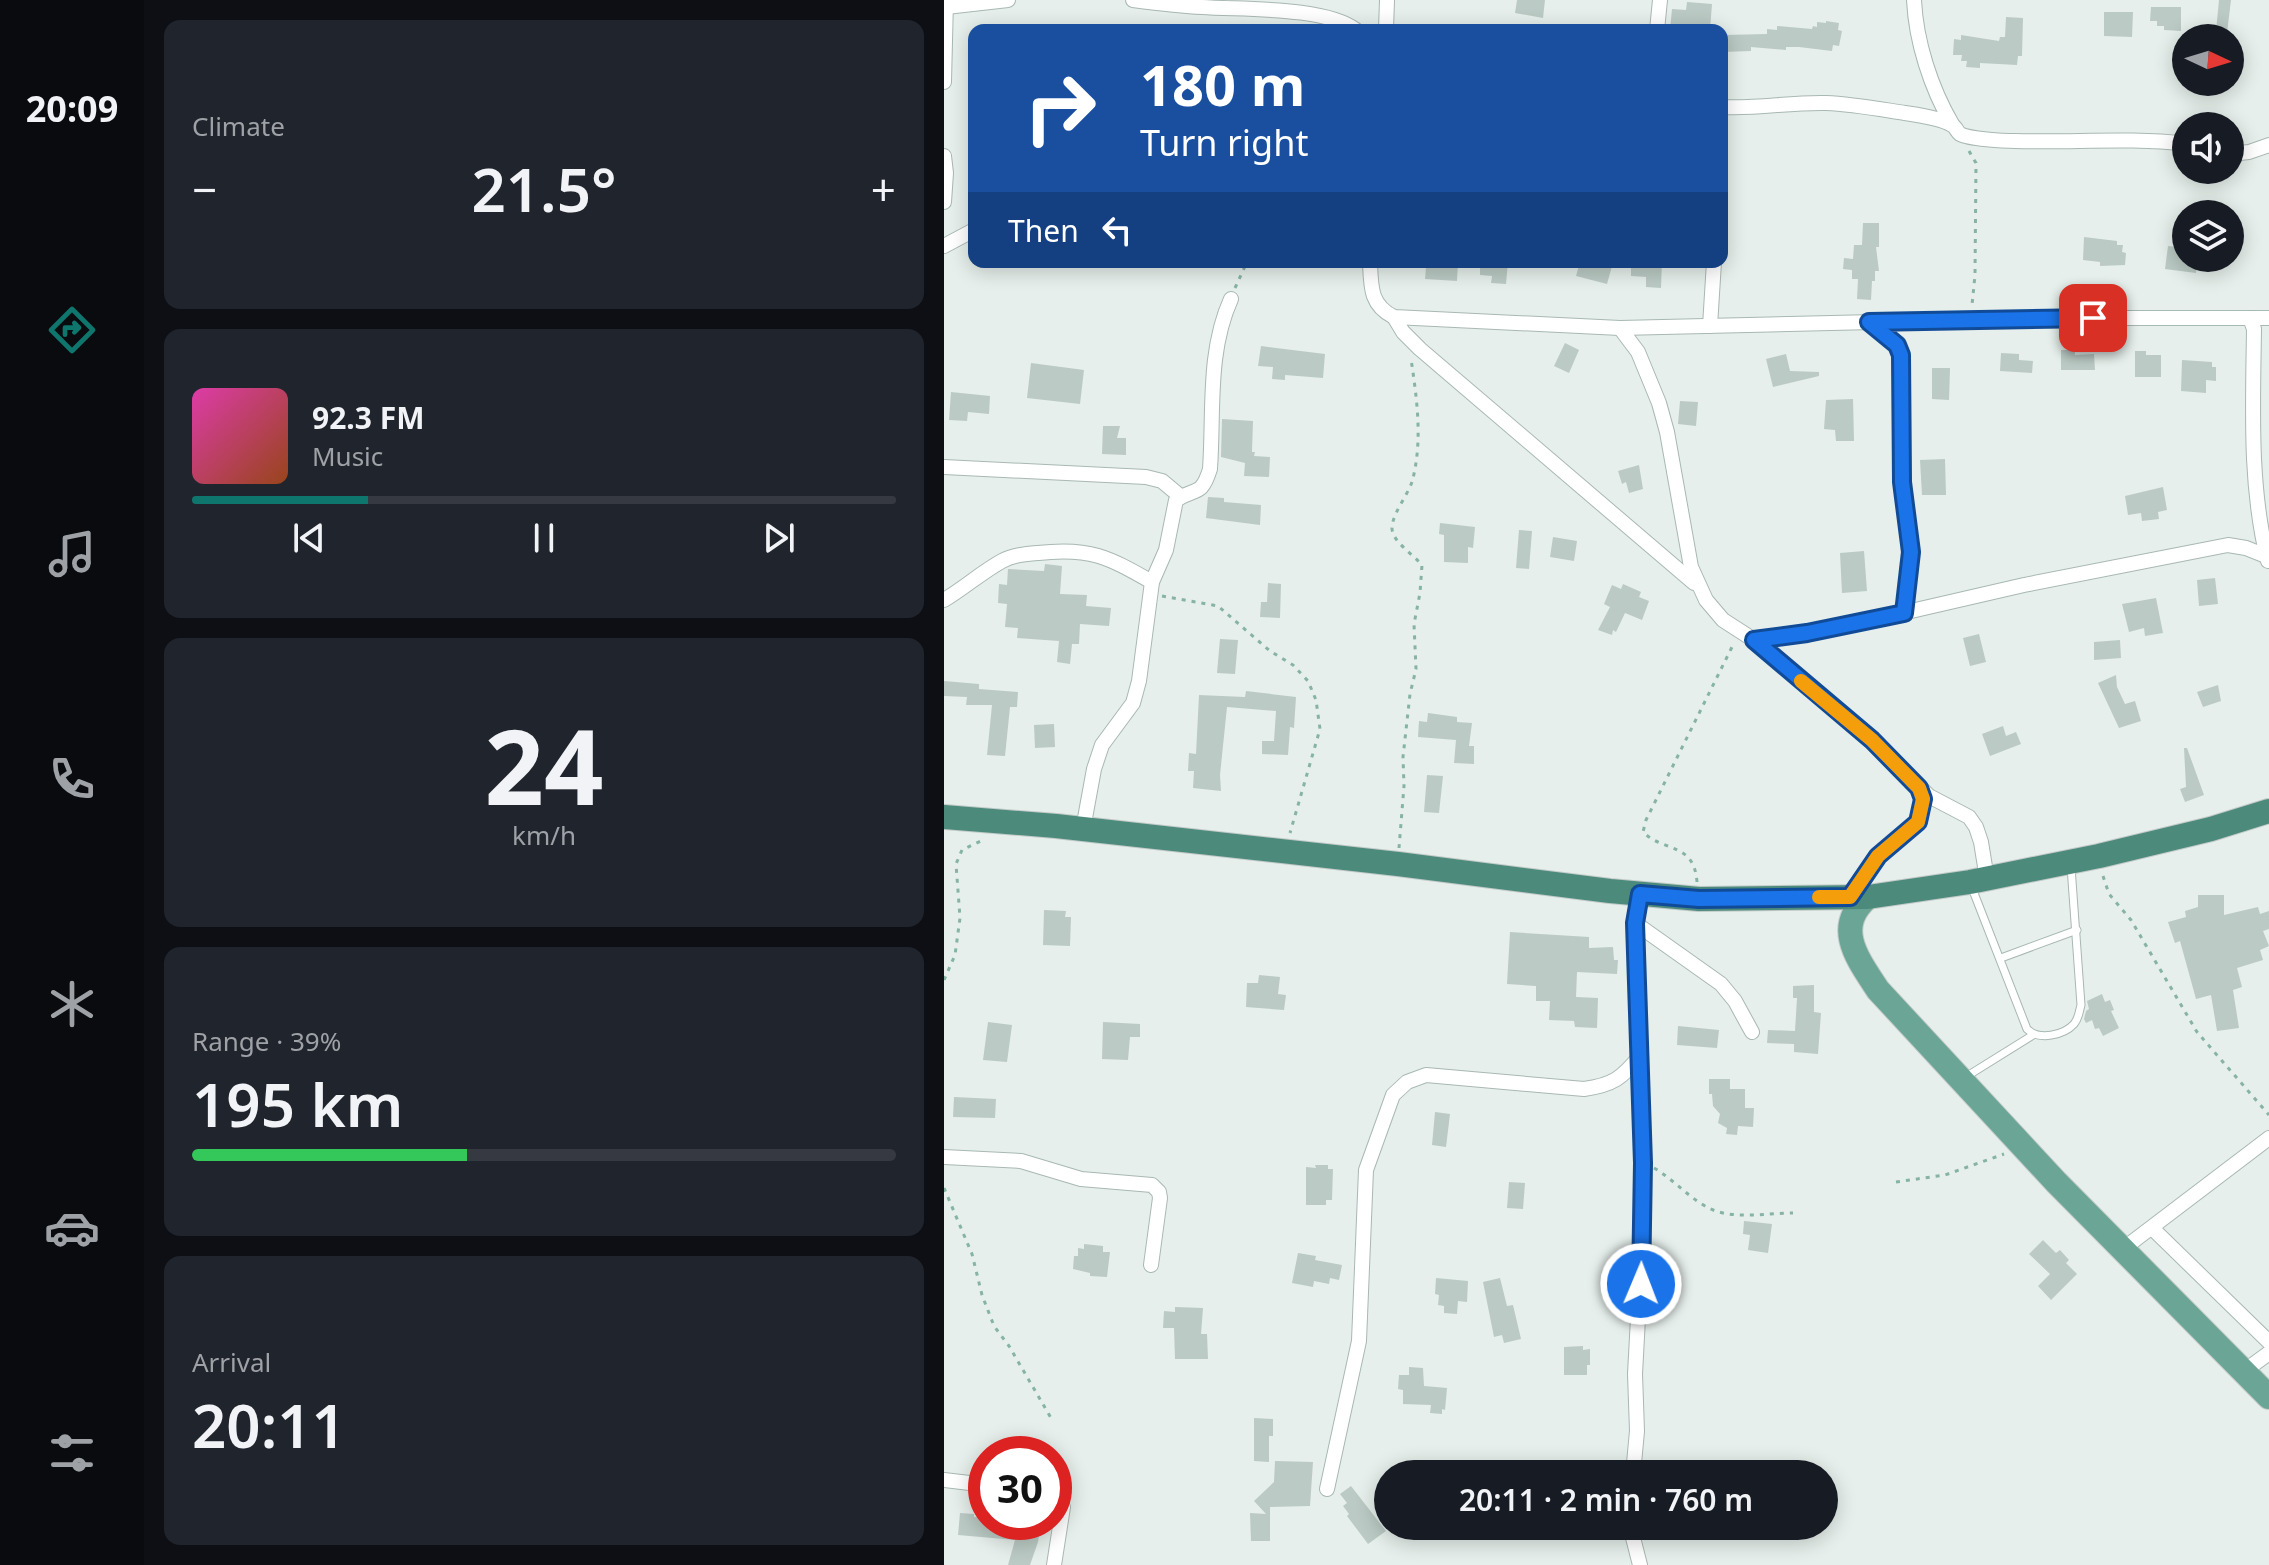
<!DOCTYPE html>
<html lang="en">
<head>
<meta charset="utf-8">
<style>
  :root { --surface:#171b24; --page:#20242c; --text:#f1f3f6; --muted:#9ea1a6; --line:#363941; --accent:#0f766e }
  body { margin:0; font-family:"Noto Sans",sans-serif; background:var(--page); color:var(--text); height:100vh; display:flex; flex-direction:column; font-size:30px; white-space:nowrap }
  * { box-sizing:border-box; margin:0 }
  p { font-size:26px; color:var(--muted) }
  .icon { flex:none; width:44px; height:44px; fill:none; stroke:currentColor; stroke-width:2; stroke-linecap:round; stroke-linejoin:round }
  .map { position:relative; flex:1; overflow:hidden }
  .sheet { display:flex; flex-direction:column; gap:20px; padding:20px; background:#0d0f14; width:800px }
  .sheet>* { flex:none }
  .guide { position:absolute; left:24px; top:24px; width:760px; height:244px; border-radius:16px; box-shadow:0 4px 20px #0003; background:#1a4fa0; color:#fff; overflow:hidden }
  .needle { width:52px; rotate:94deg }
  .fabs { position:absolute; left:1228px; top:24px; display:grid; gap:16px }
  .fabs a { display:grid; place-items:center; width:72px; height:72px; border-radius:50%; background:var(--surface); box-shadow:0 4px 20px #0003; font-size:40px }
  .speed { position:absolute; left:24px; top:1436px; display:flex; gap:16px; font-size:40px; font-weight:700; text-align:center }
  .speed>* { display:grid; place-content:center; width:104px; height:104px; border-radius:50%; background:var(--surface); box-shadow:0 4px 20px #0003; line-height:1 }
  .speed .limit { border:12px solid #d22; background:#fff; color:#111 }
  .pin { position:absolute; display:grid; place-items:center; width:68px; height:68px; color:#fff; margin:-34px; border-radius:16px; box-shadow:0 4px 12px #0006 }
  .me { position:absolute; width:88px; margin:-44px; rotate:1deg; stroke-linejoin:round; filter:drop-shadow(0 0 6px #0008) }
  .turn { display:flex; align-items:center; gap:28px; height:168px; padding:0 40px; font-size:36px }
  .turn .icon { width:104px; height:104px; stroke-width:2.5 }
  .turn b { display:block; font-size:56px; line-height:68px }
  .then { display:flex; align-items:center; height:76px; padding:0 40px; background:#0003; gap:16px; font-size:30px }
  .big { font-size:60px; font-weight:600; line-height:1.1 }
  .sheet .tile { flex:1; display:flex; flex-direction:column; justify-content:center; gap:12px; min-width:0; padding:0 28px; border-radius:16px; background:var(--page) }
  .sheet .dial { align-items:center; gap:0 }
  .dial b { font-size:104px; line-height:1 }
  .song { display:flex; align-items:center; gap:24px }
  .cover { width:96px; height:96px; border-radius:12px; background:linear-gradient(135deg,hsl(320 70% 55%),hsl(20 70% 35%)) }
  .played { height:8px; border-radius:4px; background:linear-gradient(90deg,var(--accent) 25%,var(--line) 25%) }
  .keys { display:flex; justify-content:space-around; direction:ltr }
  .heat { display:flex; justify-content:space-between; align-items:center; font-size:44px; direction:ltr }
  .charge { height:12px; border-radius:6px; background:linear-gradient(90deg,#34c759 39%,var(--line) 0) }
  .trip { position:absolute; left:430px; top:1460px; width:464px; height:80px; border-radius:40px; background:var(--surface); box-shadow:0 4px 20px #0003; font-weight:600; line-height:80px; text-align:center }
  main { display:flex; flex:1; min-height:0 }
  .dock { display:flex; flex-direction:column; width:144px; justify-content:space-around; align-items:center; background:#090b0e; color:var(--muted) }
  .dock .icon { width:56px; height:56px }
  .dock .current { color:var(--accent) }
  .dock b { font-size:36px; color:var(--text) }
  .map>svg:first-child { display:block }
  .building { fill:#bbcac4 }
  .lines { fill:none; stroke-linecap:round; stroke-linejoin:round }
  .service-casing { stroke:#a8b8b2; stroke-width:9 }
  .minor-casing { stroke:#a8b8b2; stroke-width:16 }
  .primary-casing { stroke:#c2cac8; stroke-width:26 }
  .trunk-casing { stroke:#c2cac8; stroke-width:26 }
  .path { stroke:#86b3a5; stroke-width:3; stroke-dasharray:4 6; stroke-linecap:butt }
  .service { stroke:#fff; stroke-width:7 }
  .minor { stroke:#fff; stroke-width:14 }
  .primary { stroke:#6aa596; stroke-width:24 }
  .trunk { stroke:#4c8a7c; stroke-width:24 }
  .route-casing { stroke:#114b97; stroke-width:20 }
  .route { stroke:#1a73e8; stroke-width:14 }
  .slow { stroke:#f59e0b; stroke-width:14 }
</style>
</head>
<body>
<main>
<nav class="dock">
<b>20:09</b>
<svg class="icon current" aria-label="directions" viewBox="0 0 24 24"><path d="M12 3l9 9-9 9-9-9zM9 14v-3h6M13 9l2 2-2 2"/></svg>
<svg class="icon" aria-label="music" viewBox="0 0 24 24"><path d="M9 18V5l10-2v13"/><circle cx="6" cy="18" r="3"/><circle cx="16" cy="16" r="3"/></svg>
<svg class="icon" aria-label="phone" viewBox="0 0 24 24"><path d="M5 4h4l2 5-3 2q2 4 5 5l2-3 5 2v4C11 20 4 13 5 4z"/></svg>
<svg class="icon" aria-label="climate" viewBox="0 0 24 24"><path d="M12 3v18M4 7l16 10M4 17L20 7"/></svg>
<svg class="icon" aria-label="car" viewBox="0 0 24 24"><path d="M5 17H2v-5l4-1 3-4h7l3 4 3 1v5h-3M9 17h6M6 11h13"/><circle cx="7" cy="17" r="2"/><circle cx="17" cy="17" r="2"/></svg>
<svg class="icon" aria-label="filters" viewBox="0 0 24 24"><path d="M4 7h16M4 17h16"/><circle cx="9" cy="7" r="2"/><circle cx="15" cy="17" r="2"/></svg>
</nav>
<section class="sheet">
<div class="tile"><p>Climate</p>
<div class="heat"><a>−</a><b class="big">21.5°</b><a>+</a></div>
</div>
<div class="tile">
<div class="song"><i class="cover"></i><div><b>92.3 FM</b><p>Music</p></div></div>
<div class="played"></div>
<div class="keys"><svg class="icon" aria-label="previous" viewBox="0 0 24 24"><path d="M18 5L8 12l10 7zM5 5v14"/></svg><svg class="icon" aria-label="pause" viewBox="0 0 24 24"><path d="M8 5v14M16 5v14"/></svg><svg class="icon" aria-label="next" viewBox="0 0 24 24"><path d="M6 5l10 7-10 7zM19 5v14"/></svg></div>
</div>
<div class="tile dial"><b>24</b><p>km/h</p></div>
<div class="tile"><p>Range · 39%</p><b class="big">195 km</b><div class="charge"></div></div>
<div class="tile"><p>Arrival</p><b class="big">20:11</b></div>
</section>
<div class="map">
<svg width="1325" height="1565" viewBox="0 0 1325 1565">
  <rect width="100%" height="100%" fill="#e6efeb"/>
  <g class="building">
    <polygon points="573,0 601,0 599,18 571,13"/>
    <polygon points="1275,0 1287,0 1283,33 1272,31"/>
    <polygon points="743,2 768,4 766,30 726,30 728,9 742,10"/>
    <polygon points="1207,7 1237,7 1237,31 1220,30 1220,26 1213,26 1213,21 1206,21"/>
    <polygon points="1160,12 1189,12 1188,37 1160,36"/>
    <polygon points="1062,17 1079,18 1078,56 1074,56 1073,65 1036,63 1036,68 1022,67 1023,61 1017,61 1018,55 1009,55 1010,39 1017,40 1017,35 1055,41 1056,37 1061,37"/>
    <polygon points="882,21 895,23 894,30 898,31 895,46 889,45 888,51 855,47 842,47 842,50 807,47 807,51 780,52 780,35 823,34 823,29 833,30 833,26 868,29 869,26 873,27 873,22 882,23"/>
    <polygon points="919,223 935,223 935,247 932,247 935,271 931,271 931,281 928,281 927,300 913,299 914,279 908,279 908,270 899,269 900,258 909,259 910,245 918,245"/>
    <polygon points="1140,237 1173,241 1173,245 1179,245 1178,252 1182,253 1181,265 1156,266 1156,262 1139,260"/>
    <polygon points="1224,246 1242,248 1242,258 1254,258 1252,273 1221,269"/>
    <polygon points="499,262 514,262 513,281 481,279 482,267 499,264"/>
    <polygon points="536,262 564,262 562,284 547,283 548,276 536,275"/>
    <polygon points="636,262 653,262 668,266 663,284 632,276"/>
    <polygon points="687,262 718,262 717,288 702,287 702,277 687,276"/>
    <polygon points="621,343 635,350 625,373 610,366"/>
    <polygon points="317,346 381,354 379,378 341,375 341,380 328,379 329,367 314,366"/>
    <polygon points="1117,350 1131,350 1131,355 1150,354 1151,370 1117,370"/>
    <polygon points="1191,351 1202,351 1202,355 1217,355 1217,377 1191,377"/>
    <polygon points="1057,353 1075,354 1075,360 1089,361 1088,373 1056,371"/>
    <polygon points="842,354 846,371 875,372 875,376 829,387 822,359"/>
    <polygon points="1238,360 1268,362 1268,367 1272,367 1272,381 1262,380 1262,393 1237,391"/>
    <polygon points="87,363 140,370 136,404 83,398"/>
    <polygon points="988,368 1006,368 1005,400 988,399"/>
    <polygon points="7,392 46,396 45,414 24,412 23,421 5,420"/>
    <polygon points="909,399 910,441 892,441 891,430 880,429 882,400"/>
    <polygon points="736,401 754,402 752,426 734,424"/>
    <polygon points="278,419 309,421 308,452 311,452 310,456 326,457 325,477 300,476 301,463 277,457"/>
    <polygon points="159,426 176,426 173,438 182,438 182,455 158,454"/>
    <polygon points="1001,459 1002,495 978,495 976,460"/>
    <polygon points="695,465 699,489 685,493 682,482 678,484 674,471"/>
    <polygon points="1219,487 1223,510 1214,512 1215,519 1198,521 1197,513 1184,515 1181,496"/>
    <polygon points="264,497 280,498 280,502 317,505 316,525 262,518"/>
    <polygon points="496,523 531,527 529,548 524,547 524,563 500,562 500,535 495,534"/>
    <polygon points="575,530 588,531 585,569 572,568"/>
    <polygon points="609,537 633,541 630,561 606,557"/>
    <polygon points="920,551 923,591 898,593 896,553"/>
    <polygon points="101,564 118,566 116,594 143,595 142,606 167,608 165,626 136,624 135,644 128,644 126,664 113,662 115,641 73,638 74,628 61,627 63,604 54,603 55,584 63,585 64,569 100,571"/>
    <polygon points="1271,578 1274,604 1255,606 1253,580"/>
    <polygon points="324,583 337,584 336,618 316,617 317,602 323,602"/>
    <polygon points="679,584 697,592 695,597 705,601 698,620 681,613 672,632 669,630 668,635 654,630 666,607 660,604 668,585 677,589"/>
    <polygon points="1212,598 1219,633 1201,636 1200,628 1185,632 1178,604"/>
    <polygon points="1035,634 1042,662 1026,666 1019,638"/>
    <polygon points="276,639 294,640 291,674 273,673"/>
    <polygon points="1176,640 1177,658 1150,660 1150,642"/>
    <polygon points="1172,675 1173,687 1181,704 1191,701 1197,721 1175,728 1154,683"/>
    <polygon points="0,681 35,684 35,689 74,692 73,707 66,707 61,756 43,755 48,705 22,705 23,697 0,696"/>
    <polygon points="1274,685 1277,701 1259,707 1253,692"/>
    <polygon points="302,691 352,697 350,728 346,727 344,755 318,754 318,741 330,741 332,711 283,707 276,775 277,791 249,788 250,771 244,771 245,753 252,754 255,695 301,697"/>
    <polygon points="484,713 513,717 513,722 528,723 525,746 530,746 530,764 510,763 512,740 474,737 475,721 483,722"/>
    <polygon points="110,724 111,747 91,748 90,725"/>
    <polygon points="1059,726 1062,736 1072,732 1077,744 1046,756 1038,734"/>
    <polygon points="1240,748 1243,748 1260,795 1241,802 1236,789 1242,787"/>
    <polygon points="483,775 499,776 495,813 480,812"/>
    <polygon points="1254,895 1280,895 1280,915 1314,907 1316,914 1325,911 1325,929 1319,931 1325,946 1316,950 1319,960 1293,968 1298,987 1289,990 1295,1028 1273,1031 1267,995 1252,999 1236,941 1231,943 1224,922 1242,917 1241,911 1254,907"/>
    <polygon points="100,910 122,911 121,917 127,917 126,946 99,945"/>
    <polygon points="566,932 645,937 645,948 669,947 670,960 674,960 673,974 633,972 632,997 654,998 653,1028 631,1027 630,1021 605,1020 606,1001 592,1001 592,986 563,984"/>
    <polygon points="315,975 336,977 334,994 342,995 340,1010 302,1007 303,983 314,983"/>
    <polygon points="870,985 870,1012 877,1013 874,1054 850,1052 850,1044 823,1043 824,1030 851,1031 853,998 849,998 849,986"/>
    <polygon points="1158,994 1161,1002 1166,1000 1170,1010 1167,1011 1175,1028 1159,1036 1155,1028 1151,1029 1148,1020 1142,1023 1140,1019 1142,1011 1145,1009 1143,1001"/>
    <polygon points="44,1022 68,1025 63,1062 39,1060"/>
    <polygon points="159,1022 196,1024 196,1037 186,1037 184,1060 158,1059"/>
    <polygon points="734,1026 775,1030 773,1048 733,1045"/>
    <polygon points="765,1079 786,1079 786,1089 801,1089 801,1108 810,1108 809,1127 794,1126 793,1135 782,1134 783,1128 774,1123 776,1114 769,1106 768,1094 765,1094"/>
    <polygon points="10,1097 52,1099 51,1118 9,1117"/>
    <polygon points="491,1112 506,1114 502,1147 488,1145"/>
    <polygon points="371,1165 384,1165 384,1169 389,1169 388,1200 382,1200 382,1205 362,1205 362,1167 372,1168"/>
    <polygon points="565,1182 581,1183 579,1209 563,1208"/>
    <polygon points="800,1221 828,1224 824,1253 804,1250 806,1235 799,1234"/>
    <polygon points="1099,1240 1112,1253 1116,1250 1125,1260 1122,1263 1133,1274 1107,1300 1094,1286 1106,1274 1085,1254"/>
    <polygon points="140,1244 159,1246 159,1252 166,1252 163,1277 146,1276 146,1273 129,1269 130,1256 134,1256 134,1248 140,1249"/>
    <polygon points="354,1253 372,1256 371,1260 398,1265 395,1280 386,1278 385,1284 370,1281 369,1287 348,1283"/>
    <polygon points="492,1278 524,1281 523,1302 514,1301 513,1314 500,1313 500,1306 494,1305 495,1295 491,1294"/>
    <polygon points="556,1278 563,1306 569,1305 577,1339 560,1343 558,1335 550,1337 539,1282"/>
    <polygon points="231,1307 259,1308 257,1334 263,1334 264,1359 231,1359 230,1328 219,1328 220,1311 231,1312"/>
    <polygon points="639,1346 639,1350 646,1349 646,1365 643,1365 643,1375 620,1375 620,1347"/>
    <polygon points="465,1367 479,1368 480,1386 503,1388 501,1410 498,1409 498,1414 486,1413 487,1405 459,1404 459,1390 454,1389 455,1375 465,1375"/>
    <polygon points="310,1418 329,1419 329,1436 325,1436 325,1462 310,1461"/>
    <polygon points="331,1461 369,1462 366,1506 326,1507 326,1541 307,1541 306,1513 322,1514 310,1501 330,1482"/>
    <polygon points="407,1486 442,1531 424,1544 403,1516 405,1514 399,1506 403,1503 396,1494"/>
    <polygon points="16,1513 30,1514 30,1517 42,1518 42,1522 97,1523 94,1542 86,1565 64,1565 71,1540 14,1535"/>
  </g>
  <g class="lines">
    <defs>
      <g id="service">
        <path d="M1028,888L1083,1029C1095,1041 1120,1035 1130,1024C1135,1018 1135,1012 1137,1005L1127,867"/>
        <polyline points="1057,958 1133,930"/>
        <polyline points="1020,1078 1089,1035"/>
      </g>
      <g id="minor">
        <path d="M189,0C212,3 235,6 258,7C298,10 380,6 412,30"/>
        <path d="M970,0C972,42 987,88 1008,124"/>
        <polyline points="2,7 64,0"/>
        <polyline points="442,30 443,0"/>
        <polyline points="713,30 716,0"/>
        <polyline points="0,82 2,0"/>
        <path d="M778,107C813,109 847,102 882,103C908,104 935,109 961,113C974,115 997,118 1008,125C1012,127 1013,132 1016,134C1025,139 1060,141 1071,141C1128,143 1185,137 1242,144"/>
        <polyline points="1286,154 1305,152 1325,145"/>
        <polyline points="0,156 2,173 0,202"/>
        <polyline points="0,246 30,230"/>
        <path d="M426,262C427,287 426,305 450,317L676,328L1096,318H1325"/>
        <polyline points="450,317 459,332 476,349 750,583"/>
        <path d="M1306,318L1310,329C1309,406 1305,486 1324,561"/>
        <polyline points="925,322 953,345 957,355 958,482 967,552 960,613"/>
        <polyline points="766,326 770,262"/>
        <polyline points="676,328 694,352 715,403 723,432 747,567 762,600 779,620 810,640 928,740 985,796 1025,817 1032,827 1037,842 1043,879"/>
        <polyline points="0,467 202,477 218,481 236,496"/>
        <path d="M0,600C20,588 38,572 58,561C69,555 82,554 94,553C146,547 164,557 208,582"/>
        <polyline points="810,640 902,626 1080,585 1284,545 1302,548 1322,556"/>
        <path d="M139,829L150,769L158,745L189,703L195,681L208,582L222,550L232,500C251,487 257,498 266,469C270,412 263,352 287,299"/>
        <path d="M906,897C915,884 924,869 934,856C954,830 990,829 975,788"/>
        <polyline points="691,923 777,984 791,1001 808,1032"/>
        <polyline points="0,1157 77,1161 137,1179 208,1185 215,1192 216,1198 207,1265"/>
        <polyline points="1209,1229 1325,1342"/>
        <polyline points="1179,1249 1325,1138"/>
        <polyline points="1299,1372 1325,1353"/>
        <polyline points="689,1474 693,1431 691,1374 698,1243 696,1035 691,923 696,894"/>
        <polyline points="0,1480 42,1485"/>
        <path d="M383,1489L415,1341L422,1170L449,1095L463,1082L482,1075L640,1089C669,1085 678,1078 696,1056"/>
        <polyline points="110,1497 119,1507 110,1565"/>
        <polyline points="686,1526 696,1565"/>
      </g>
      <path id="primary" d="M924,897C889,927 913,958 934,990L1112,1182L1325,1397"/>
      <polyline id="trunk" points="0,817 112,826 454,864 666,891 755,899 924,897 1026,882 1155,856 1267,829 1325,811"/>
    </defs>
    <use href="#service" class="service-casing"/>
    <use href="#minor" class="minor-casing"/>
    <use href="#primary" class="primary-casing"/>
    <use href="#trunk" class="trunk-casing"/>
    <g class="path">
      <polyline points="1025,151 1032,163 1031,275 1028,305"/>
      <polyline points="291,288 303,262"/>
      <polyline points="218,596 274,606 326,651 349,665 364,681 372,700 376,729 346,833"/>
      <path d="M455,848L460,786L459,757L466,694L472,669L470,624L476,593L478,565C469,554 447,541 448,527C449,513 463,496 468,482C479,442 473,399 467,359"/>
      <polyline points="1159,876 1165,894 1187,920 1253,1032 1325,1115"/>
      <path d="M753,882C750,842 721,853 699,832L702,820L789,645"/>
      <polyline points="0,980 11,955 16,918 12,864 18,850 39,840"/>
      <path d="M710,1168C729,1179 742,1195 761,1206C785,1221 822,1213 849,1213"/>
      <polyline points="952,1182 1001,1175 1060,1154"/>
      <polyline points="0,1188 28,1254 38,1295 50,1326 65,1346 107,1418"/>
    </g>
    <use href="#service" class="service"/>
    <use href="#minor" class="minor"/>
    <use href="#primary" class="primary"/>
    <use href="#trunk" class="trunk"/>
  </g>
  <g class="lines">
    <defs>
      <polyline id="route" points="697,1284 699,1163 691,923 696,894 755,899 906,897 934,856 974,822 979,799 975,788 928,740 810,640 863,633 960,613 967,552 958,482 957,355 953,345 925,322 1149,318"/>
    </defs>
    <use href="#route" class="route-casing"/>
    <use href="#route" class="route"/>
    <polyline class="slow" points="857,681 928,740 975,788 979,799 974,822 934,856 906,897 875,897"/>
  </g>
</svg>
<div class="fabs">
<a><svg class="needle" viewBox="-14 -14 28 28"><path d="M0-13l5 13h-10z" fill="#e53935"/><path d="M0 13l5-13h-10z" fill="#9ea1a6"/></svg></a>
<a><svg class="icon" aria-label="sound" viewBox="0 0 24 24"><path d="M4 9h4l5-4v14l-5-4H4zM17 9q2 3 0 6"/></svg></a>
<a><svg class="icon" aria-label="layers" viewBox="0 0 24 24"><path d="M12 4l9 5-9 5-9-5zM3 14l9 5 9-5"/></svg></a>
</div>
<div class="speed"><div class="limit">30</div></div>
<div class="pin" style="left:1149px;top:318px;background:#d93025"><svg class="icon" aria-label="arrive" viewBox="0 0 24 24"><path d="M6 21V4h12l-3 4 3 4H6"/></svg></div>
<svg class="me" style="left:697px;top:1284px" viewBox="-20 -20 40 40"><circle r="17" fill="#1a73e8" stroke="#fff" stroke-width="3"/><path d="M0-11L8 9 0 5-8 9z" fill="#fff"/></svg>
<div class="trip">20:11 · 2 min · 760 m</div>
<div class="guide">
<div class="turn"><svg class="icon" aria-label="right" viewBox="0 0 24 24"><path d="M7 20v-9h11M14 6l5 5-5 5"/></svg><div><b>180 m</b>Turn right</div></div>
<div class="then">Then<svg class="icon" aria-label="left" viewBox="0 0 24 24"><path d="M17 20v-9H6M10 6l-5 5 5 5"/></svg></div>
</div>
</div>
</main>
</body>
</html>
